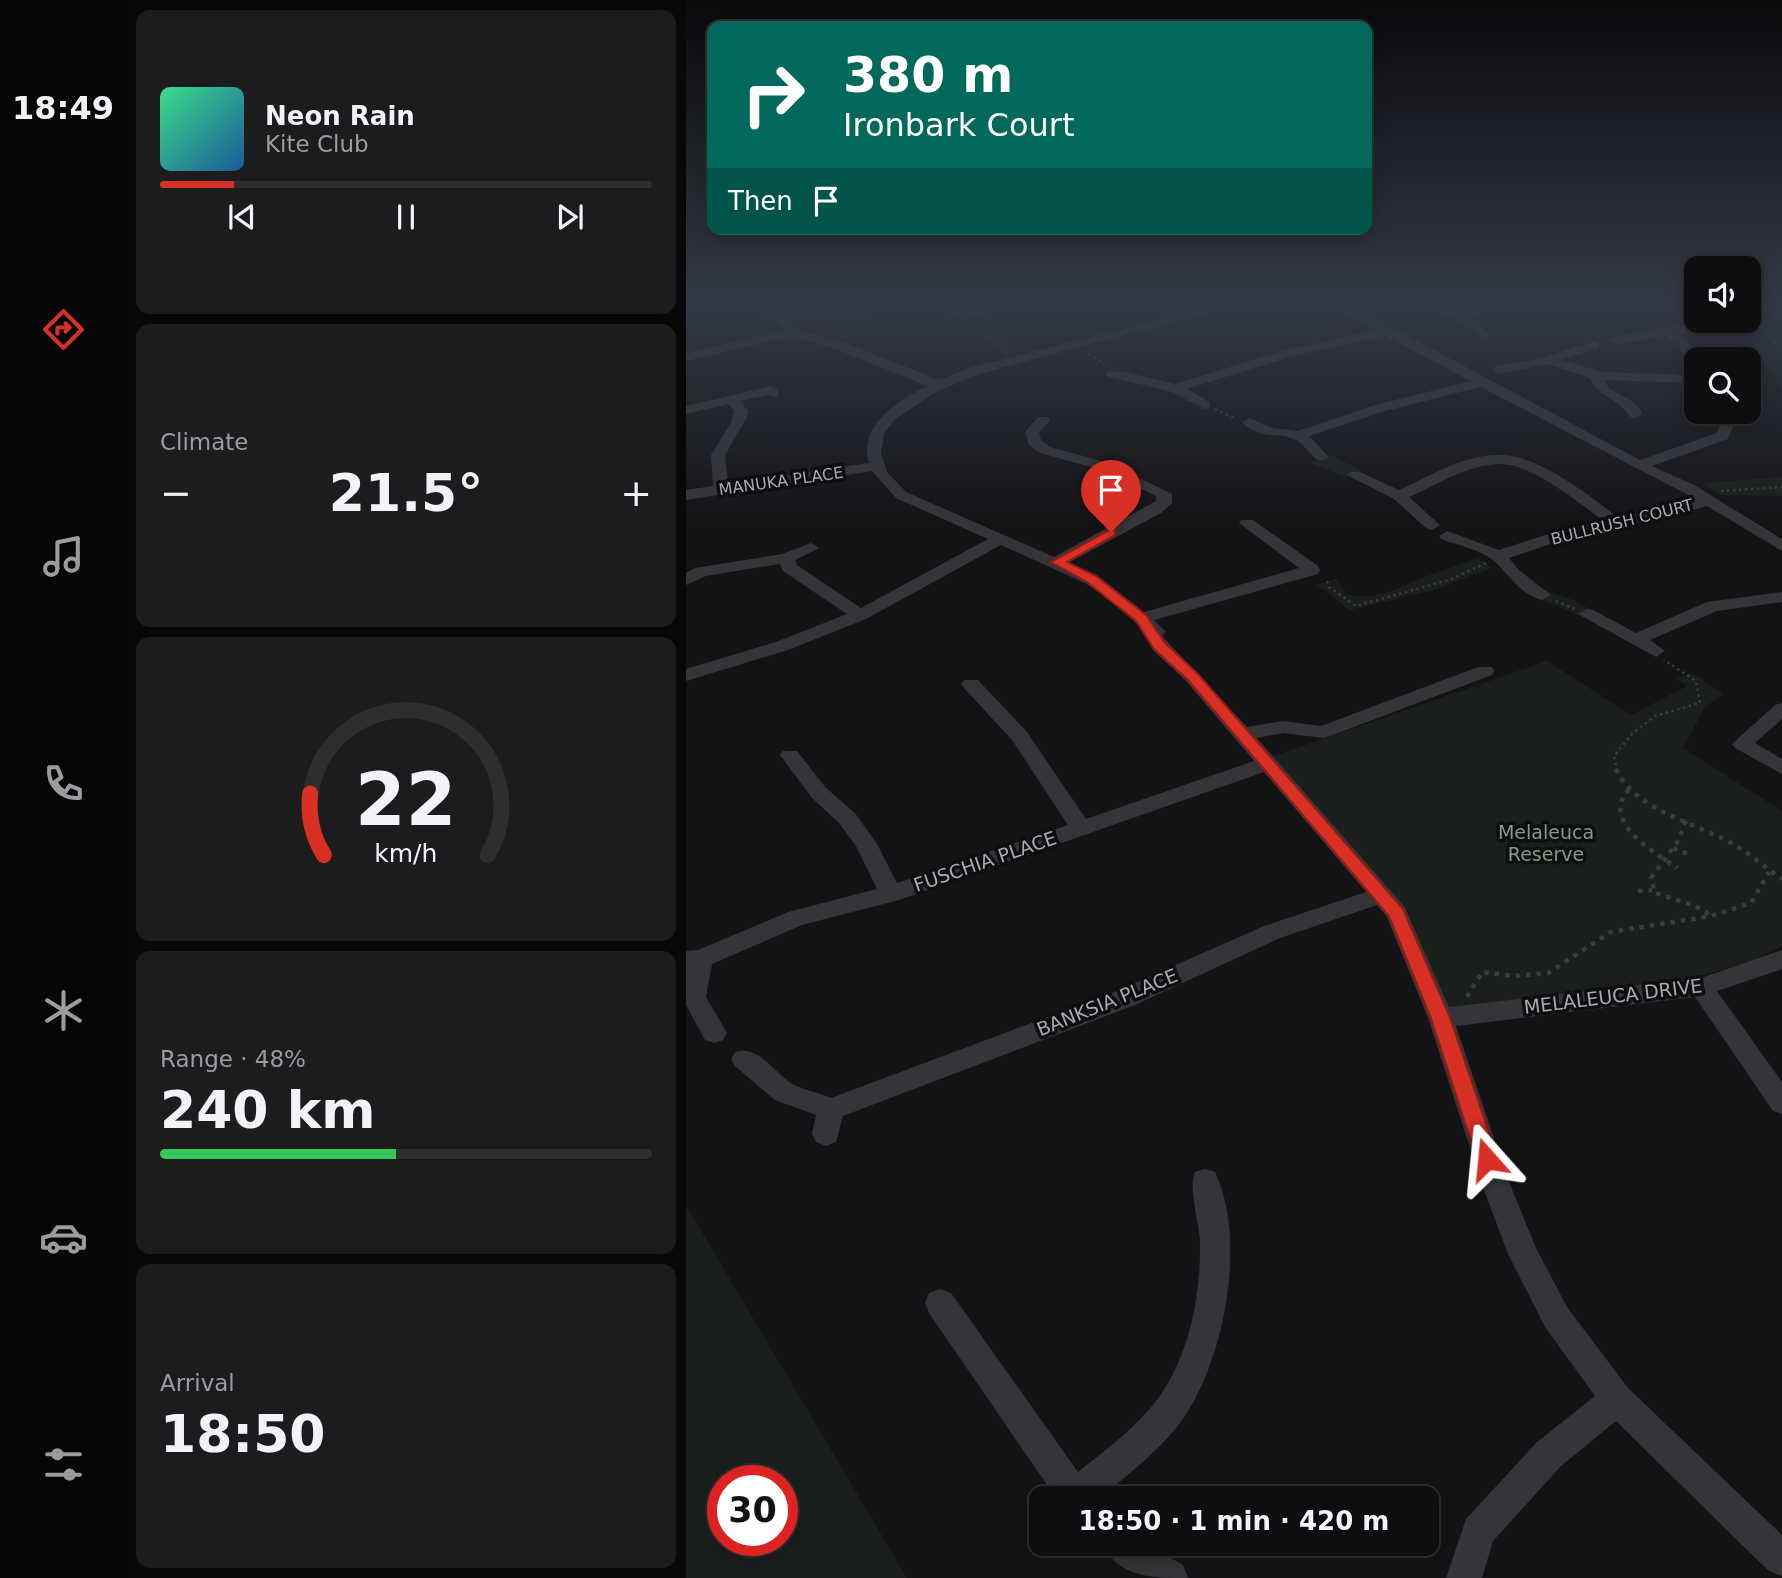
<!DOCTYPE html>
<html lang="en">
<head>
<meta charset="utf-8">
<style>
  :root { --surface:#0e0e10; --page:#1c1c1e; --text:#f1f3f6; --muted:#9b9c9f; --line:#2e2e30; --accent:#d93025 }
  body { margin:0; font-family:"DejaVu Sans",sans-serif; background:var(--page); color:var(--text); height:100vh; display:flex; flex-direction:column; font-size:26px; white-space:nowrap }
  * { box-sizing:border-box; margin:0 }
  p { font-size:23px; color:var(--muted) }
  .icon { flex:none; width:38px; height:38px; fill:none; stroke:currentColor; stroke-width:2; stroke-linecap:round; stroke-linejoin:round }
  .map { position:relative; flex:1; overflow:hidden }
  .details { display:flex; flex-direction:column; gap:10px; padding:10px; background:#080809; width:560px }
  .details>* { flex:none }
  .banner { position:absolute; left:21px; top:21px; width:665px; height:214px; border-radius:14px; box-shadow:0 4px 18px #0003,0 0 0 2px var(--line); background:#00695c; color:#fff; overflow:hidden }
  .fabs { position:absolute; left:998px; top:256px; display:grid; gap:14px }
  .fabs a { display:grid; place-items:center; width:77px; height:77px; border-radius:14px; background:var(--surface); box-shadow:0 4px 18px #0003,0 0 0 2px var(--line); font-size:35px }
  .speed { position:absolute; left:21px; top:1465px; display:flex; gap:14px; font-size:35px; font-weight:700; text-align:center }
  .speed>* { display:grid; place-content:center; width:91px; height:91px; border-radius:50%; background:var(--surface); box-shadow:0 4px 18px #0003,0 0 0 2px var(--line); line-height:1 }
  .speed .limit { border:10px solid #d22; background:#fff; color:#111 }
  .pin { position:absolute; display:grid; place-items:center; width:60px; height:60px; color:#fff; margin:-72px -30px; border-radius:50% 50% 50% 0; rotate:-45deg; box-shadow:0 0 7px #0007 }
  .pin .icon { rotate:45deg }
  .me { position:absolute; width:77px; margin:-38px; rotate:342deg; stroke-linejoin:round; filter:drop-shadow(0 0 5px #0008) }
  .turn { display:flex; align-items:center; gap:24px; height:147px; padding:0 21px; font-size:32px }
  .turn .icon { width:91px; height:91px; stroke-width:2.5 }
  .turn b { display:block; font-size:49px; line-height:60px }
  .then { display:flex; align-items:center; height:66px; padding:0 21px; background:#0003; gap:14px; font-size:26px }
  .big { font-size:52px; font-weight:700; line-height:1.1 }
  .details .tile { flex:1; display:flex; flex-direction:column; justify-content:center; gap:10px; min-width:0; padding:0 24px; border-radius:14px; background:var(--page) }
  .details .dial { align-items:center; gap:0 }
  .dial svg { height:182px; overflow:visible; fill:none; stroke:var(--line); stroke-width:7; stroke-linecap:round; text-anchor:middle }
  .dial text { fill:var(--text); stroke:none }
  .song { display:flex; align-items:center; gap:21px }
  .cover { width:84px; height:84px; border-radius:10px; background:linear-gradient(135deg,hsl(150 70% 55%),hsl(210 70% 35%)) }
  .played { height:7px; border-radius:4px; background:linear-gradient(90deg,var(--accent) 15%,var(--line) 15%) }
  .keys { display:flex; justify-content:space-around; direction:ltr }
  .heat { display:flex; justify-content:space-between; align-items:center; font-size:38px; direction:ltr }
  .charge { height:10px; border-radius:5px; background:linear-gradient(90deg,#34c759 48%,var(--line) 0) }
  .trip { position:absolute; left:343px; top:1486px; width:410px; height:70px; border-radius:14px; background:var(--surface); box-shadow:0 4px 18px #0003,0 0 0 2px var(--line); font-weight:700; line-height:70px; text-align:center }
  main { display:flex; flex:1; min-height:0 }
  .tab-bar { display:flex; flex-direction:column; width:126px; justify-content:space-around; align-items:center; background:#060606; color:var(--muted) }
  .tab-bar .icon { width:49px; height:49px }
  .tab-bar .on { color:var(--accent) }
  .tab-bar b { font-size:32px; color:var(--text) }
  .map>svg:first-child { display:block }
  .green { fill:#1a1f1b; fill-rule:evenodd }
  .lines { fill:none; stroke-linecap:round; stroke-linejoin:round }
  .path-far1 { stroke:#3b3c40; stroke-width:2.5; stroke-dasharray:2.5 3.5; stroke-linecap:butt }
  .path { stroke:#3b3c40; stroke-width:4.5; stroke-dasharray:4.5 6; stroke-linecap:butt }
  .minor { fill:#353539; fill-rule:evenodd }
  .route { fill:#d93025; stroke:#8d1f18; stroke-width:2 }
  .labels { text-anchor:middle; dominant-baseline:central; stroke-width:7; stroke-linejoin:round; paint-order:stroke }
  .far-street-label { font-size:16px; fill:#a6a9b4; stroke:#0e0e10 }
  .park-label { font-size:19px; fill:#7f9d83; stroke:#0e0e10 }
  .street-label { font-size:19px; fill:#a6a9b4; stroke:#0e0e10 }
</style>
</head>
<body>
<main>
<nav class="tab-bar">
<b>18:49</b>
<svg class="icon on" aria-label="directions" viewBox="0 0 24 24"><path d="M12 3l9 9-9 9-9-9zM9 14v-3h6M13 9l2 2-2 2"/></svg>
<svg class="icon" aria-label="music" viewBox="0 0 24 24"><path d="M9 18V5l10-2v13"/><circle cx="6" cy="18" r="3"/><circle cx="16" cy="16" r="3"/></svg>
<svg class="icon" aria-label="phone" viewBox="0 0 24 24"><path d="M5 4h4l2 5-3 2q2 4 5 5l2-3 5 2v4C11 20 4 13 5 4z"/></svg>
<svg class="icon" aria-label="climate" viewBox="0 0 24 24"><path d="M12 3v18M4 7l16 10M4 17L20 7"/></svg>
<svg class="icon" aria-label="car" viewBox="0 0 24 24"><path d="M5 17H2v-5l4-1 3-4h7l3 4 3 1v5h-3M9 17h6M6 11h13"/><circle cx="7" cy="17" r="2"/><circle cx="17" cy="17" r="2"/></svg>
<svg class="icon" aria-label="filters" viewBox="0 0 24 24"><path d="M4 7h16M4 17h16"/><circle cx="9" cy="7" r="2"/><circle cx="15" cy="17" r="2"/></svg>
</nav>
<section class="details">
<div class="tile">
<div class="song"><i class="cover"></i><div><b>Neon Rain</b><p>Kite Club</p></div></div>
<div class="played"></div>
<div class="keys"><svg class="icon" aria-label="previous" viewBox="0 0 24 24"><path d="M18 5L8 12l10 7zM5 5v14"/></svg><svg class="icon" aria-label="pause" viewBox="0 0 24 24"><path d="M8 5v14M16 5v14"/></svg><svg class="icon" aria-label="next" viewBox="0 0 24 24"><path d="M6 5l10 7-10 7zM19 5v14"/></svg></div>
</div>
<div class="tile"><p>Climate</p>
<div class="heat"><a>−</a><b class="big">21.5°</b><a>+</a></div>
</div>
<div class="tile dial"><svg viewBox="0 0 100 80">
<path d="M14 69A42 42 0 1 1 86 69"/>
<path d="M14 69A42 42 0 0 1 8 42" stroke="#d93025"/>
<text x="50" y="56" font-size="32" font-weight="700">22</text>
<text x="50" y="72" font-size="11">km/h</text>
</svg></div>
<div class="tile"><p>Range · 48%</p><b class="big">240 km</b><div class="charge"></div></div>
<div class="tile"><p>Arrival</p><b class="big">18:50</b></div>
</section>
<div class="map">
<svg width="1096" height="1578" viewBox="0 0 1096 1578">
  <rect width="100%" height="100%" fill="#131315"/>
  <g class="green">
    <polygon points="81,303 227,303 118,331"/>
    <polygon points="1062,303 1096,303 1096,388 1050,320 1062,320"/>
    <polygon points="294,319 307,334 334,354 323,356 267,321"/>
    <polygon points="644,454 677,472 659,477 625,463"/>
    <polygon points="1096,477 1096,496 1035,495 1016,483"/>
    <path d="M792,558L806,568L751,589L664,610L631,585L650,579L660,594C686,602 710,589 734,579C753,571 773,565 792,558Z"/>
    <polygon points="861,591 890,601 903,609 901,614 894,616 850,597"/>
    <polygon points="861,661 945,715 1001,686 989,678 1006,673 1037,694 1019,707 997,748 1096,811 1096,946 1068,960 1010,978 762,1010 722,911 585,757"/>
    <path d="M0,1205L221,1578H0ZM37,1480H96V1540H37Z"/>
  </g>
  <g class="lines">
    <g class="path-far1">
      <polyline points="1064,303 1077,309"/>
      <polyline points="1080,303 1070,316 1074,325 1096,351"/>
      <polyline points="0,312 34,303"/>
      <polyline points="121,325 124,323 116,316 116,311 125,303"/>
      <polyline points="290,330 320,350"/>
      <polyline points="402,354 419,364"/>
      <polyline points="529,409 551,419"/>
      <polyline points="1035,491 1096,487"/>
      <polyline points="641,581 643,587 670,606 766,579 800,563"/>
      <polyline points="870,601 889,609"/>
      <polyline points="931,771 928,756 946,734 969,716 1014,703 1010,681 978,660"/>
    </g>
    <g class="path">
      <path d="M930,769C948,810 1010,823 1047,844C1065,854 1079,868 1096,879"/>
      <path d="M943,789C913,822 969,852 991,868"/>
      <polyline points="1000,821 992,841 965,878 969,893 1007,905 1026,916"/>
      <polyline points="987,848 1005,855"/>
      <polyline points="952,891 966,890"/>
      <polyline points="781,997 796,972 828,976 862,973 925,932 1025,916 1065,903 1083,872"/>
    </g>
    <g class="minor">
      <path d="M68,303C85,303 103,314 111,330L162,344L253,380L283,368L538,303H558L293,374L248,393L208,420L198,434L195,453L201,472L220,492L368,557L470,501V496L413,469L354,453L343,445L339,432L352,417H362L364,420L353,433L355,440L364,447L423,463L486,494V503L475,513L382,563L411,575L458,612L613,568L553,523L555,520H567L632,566L634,570L632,574L468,620L480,632L476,636L561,727L597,721L635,726L792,667H806L808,671L806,675L644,736L637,738L597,733L571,738L719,907L763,1007L1015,978L1096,950V969L1031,991L1096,1082V1114L1087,1111L1009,997L770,1026L823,1182L850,1248L881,1307L942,1388L1096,1535V1576L1083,1571L1057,1546L930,1421L875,1466L807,1541L796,1578H760L780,1519L851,1442L909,1396L859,1327L822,1254L795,1182L742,1018L701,917L691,905L594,938L449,1005L157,1116L150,1142L140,1146L130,1142L126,1134L130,1115L89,1100L49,1066L45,1059L49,1052C73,1044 89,1074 108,1085C119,1090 133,1093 145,1098L431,991L578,926L680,892L578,772L213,900L116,925L26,964L20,997L41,1033L37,1040L28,1043L19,1040L0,1005V951L12,950L102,912L191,889L170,846L153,823L126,798L94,755L97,751H111L140,788L169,813L191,844L211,883L382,825L326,740L278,688L275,684L278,680H292L341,732L400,819L568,761L500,681L467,650L452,625L425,601L399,583L315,545L180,619L102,650L0,681V669L90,642L161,614L97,571L94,564L20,576L0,585V573L9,568L96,554L125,543L133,548L109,560L111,565L175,608L302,539L210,498L186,471L0,500V490L27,486L25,455L45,423L48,411L42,404L0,414V406L85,386L92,390V397L81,395L54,401L62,411L61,417L39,455L42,484L183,463C171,426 214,399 242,386L152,350L106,336L0,361V353L99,330Z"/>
      <polygon points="242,303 257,303 276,312 321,303 345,303 275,320"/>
      <path d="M641,303H656L707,328L954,460L1031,433L1034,424L1025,411H1039L1048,424L1042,439L966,466L1008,485L1096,539V551L1021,506L979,518L891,535L823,558L833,570L865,595L856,600C834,595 823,574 808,561C796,550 771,545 755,539L753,536L761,531L813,550L881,528L916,520C892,502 845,463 814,464C782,464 751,485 723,497L754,525L746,530L740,528L708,499L661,475L664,472H674L713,490C744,476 779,454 814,455C853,455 902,495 932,517L1010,499L795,387L699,411L623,436L643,457L636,461C624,458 620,445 610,440C593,431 575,441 556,422L563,418L586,428L612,431L689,405L785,381L699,336L607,356L501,389L524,402V408L519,409L483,391L422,377L420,374L422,371L440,372L489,384L599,350L689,330Z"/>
      <polygon points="733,303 750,303 772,312 814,303 838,303 784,316 805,336 799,340 774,321"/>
      <path d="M1020,320L1039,321L992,334C1010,345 1010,363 1010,383L918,380C925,397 950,395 956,414L949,418L944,417C935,399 912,398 904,378L862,364L813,374L806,370L808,367L860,357L908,341L912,342V348L875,360L917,372L1002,375L993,345L980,336L929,345L923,341L929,337Z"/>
      <polygon points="1096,592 1096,602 1031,611 964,640 979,651 970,657 892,614 901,609 907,610 950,633 1021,602"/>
      <polygon points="1096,703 1096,719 1069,743 1096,759 1096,774 1049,748 1046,744 1089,705"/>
      <path d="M519,1169L529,1172C561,1239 539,1356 499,1416C477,1448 444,1473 414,1498H370L243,1313L239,1303L243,1293L254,1289L265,1293L392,1472C416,1453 441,1434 461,1412C502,1367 515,1299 514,1241C513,1222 502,1187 509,1172Z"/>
      <path d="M416,1544H461L497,1565L502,1578C466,1578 433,1578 416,1544Z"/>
    </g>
  </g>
  <linearGradient id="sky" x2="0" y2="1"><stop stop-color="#0a0a0c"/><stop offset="0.58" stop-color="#333946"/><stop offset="1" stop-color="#333946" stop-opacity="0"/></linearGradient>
  <rect width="1096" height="524" fill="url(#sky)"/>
  <polygon class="route" points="425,529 429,530 429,535 381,562 410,576 460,615 479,643 512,674 717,909 764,1018 812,1159 809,1165 801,1168 794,1165 791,1159 745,1018 703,916 502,680 468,649 450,621 401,582 365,562"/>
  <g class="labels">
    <g class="far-street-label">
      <text transform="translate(95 481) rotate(-8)">MANUKA PLACE</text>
      <text transform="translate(936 522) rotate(-14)">BULLRUSH COURT</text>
    </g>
    <g class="park-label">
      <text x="860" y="832">Melaleuca<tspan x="860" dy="22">Reserve</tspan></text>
    </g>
    <g class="street-label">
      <text transform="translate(299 861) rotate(-19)">FUSCHIA PLACE</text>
      <text transform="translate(927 996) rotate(-7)">MELALEUCA DRIVE</text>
      <text transform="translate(421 1002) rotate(-22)">BANKSIA PLACE</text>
    </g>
  </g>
</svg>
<div class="fabs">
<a><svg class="icon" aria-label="sound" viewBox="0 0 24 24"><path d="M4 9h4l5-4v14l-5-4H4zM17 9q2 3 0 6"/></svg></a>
<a><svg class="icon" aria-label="search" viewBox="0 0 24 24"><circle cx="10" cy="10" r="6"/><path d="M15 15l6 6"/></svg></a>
</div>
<div class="speed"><div class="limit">30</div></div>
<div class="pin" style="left:425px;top:532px;background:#d93025"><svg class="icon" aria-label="arrive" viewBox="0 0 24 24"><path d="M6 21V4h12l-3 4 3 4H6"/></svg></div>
<svg class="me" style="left:801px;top:1159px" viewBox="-20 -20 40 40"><path d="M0-17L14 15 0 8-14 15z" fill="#d93025" stroke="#fff" stroke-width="4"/></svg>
<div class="trip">18:50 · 1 min · 420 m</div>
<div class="banner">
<div class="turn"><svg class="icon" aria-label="right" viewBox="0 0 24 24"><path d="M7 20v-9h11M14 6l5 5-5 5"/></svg><div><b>380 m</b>Ironbark Court</div></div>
<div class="then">Then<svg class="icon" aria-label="arrive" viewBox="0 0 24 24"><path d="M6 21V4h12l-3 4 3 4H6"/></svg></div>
</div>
</div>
</main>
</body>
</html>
